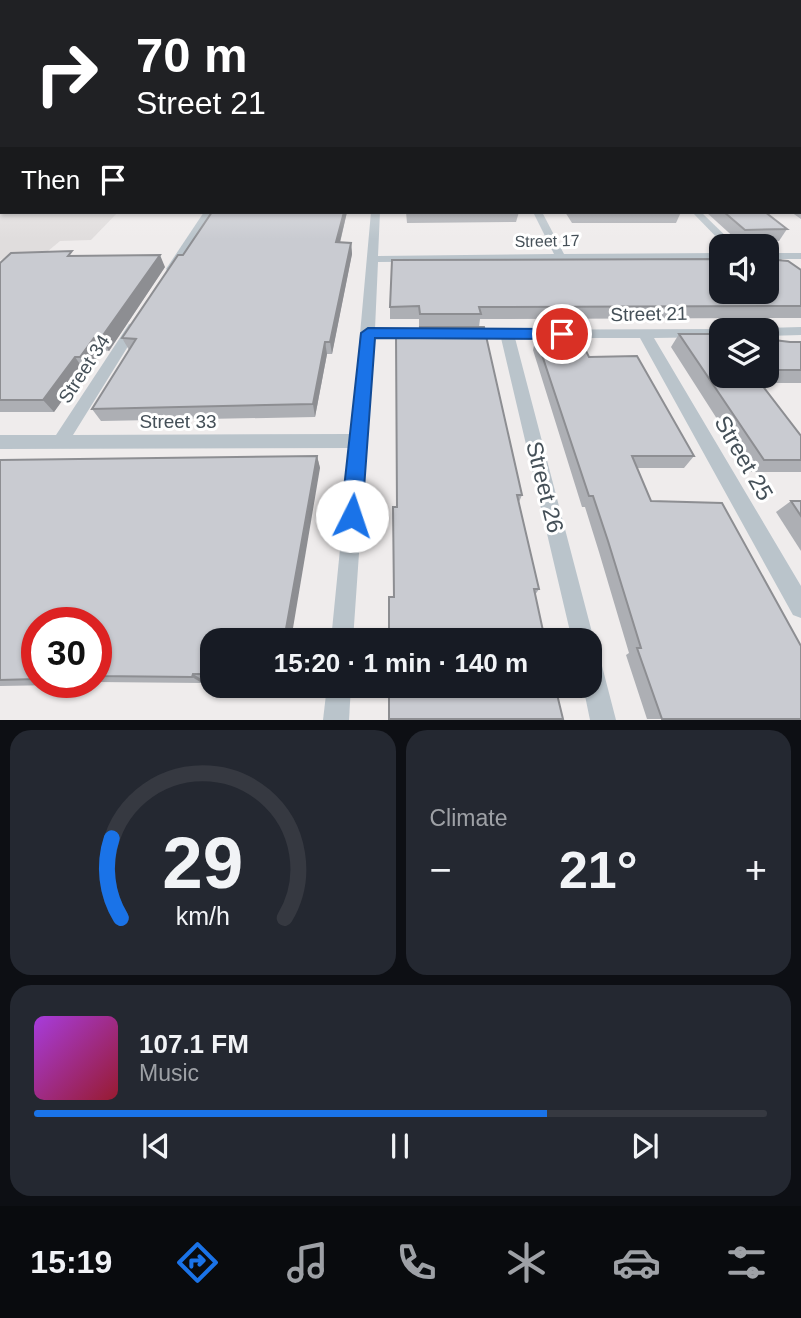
<!DOCTYPE html>
<html lang="en">
<head>
<meta charset="utf-8">
<style>
  :root { --surface:#171b24; --page:#242831; --text:#f1f3f6; --muted:#9ea1a6; --line:#363941; --accent:#1a73e8 }
  body { margin:0; font-family:Helvetica,sans-serif; background:var(--page); color:var(--text); height:100vh; display:flex; flex-direction:column; font-size:26px; white-space:nowrap }
  * { box-sizing:border-box; margin:0 }
  p { font-size:23px; color:var(--muted) }
  .icon { flex:none; width:38px; height:38px; fill:none; stroke:currentColor; stroke-width:2; stroke-linecap:round; stroke-linejoin:round }
  .map { position:relative; height:720px; overflow:hidden }
  .drawer { display:flex; flex-direction:column; gap:10px; padding:10px; background:#0d0f14; flex:1 }
  .drawer>* { flex:none }
  .banner { position:absolute; left:0px; top:0px; width:802px; height:214px; box-shadow:0 2px 5px #0004; background:#202124; color:#fff; overflow:hidden }
  .fabs { position:absolute; left:709px; top:234px; display:grid; gap:14px }
  .fabs a { display:grid; place-items:center; width:70px; height:70px; border-radius:14px; background:var(--surface); box-shadow:0 2px 5px #0004; font-size:35px }
  .speed { position:absolute; left:21px; top:607px; display:flex; gap:14px; font-size:35px; font-weight:700; text-align:center }
  .speed>* { display:grid; place-content:center; width:91px; height:91px; border-radius:50%; background:var(--surface); box-shadow:0 2px 5px #0004; line-height:1 }
  .speed .limit { border:10px solid #d22; background:#fff; color:#111 }
  .pin { position:absolute; display:grid; place-items:center; width:60px; height:60px; color:#fff; margin:-30px; border:4px solid #fff; border-radius:50%; box-shadow:0 2px 7px #0007 }
  .me { position:absolute; width:77px; margin:-38px; rotate:4deg; stroke-linejoin:round; filter:drop-shadow(0 0 5px #0008) }
  .turn { display:flex; align-items:center; gap:24px; height:147px; padding:0 21px; font-size:32px }
  .turn .icon { width:91px; height:91px; stroke-width:2.5 }
  .turn b { display:block; font-size:49px; line-height:60px }
  .then { display:flex; align-items:center; height:66px; padding:0 21px; background:#0003; gap:14px; font-size:26px }
  .big { font-size:52px; font-weight:700; line-height:1.1 }
  .drawer .card { flex:1; display:flex; flex-direction:column; justify-content:center; gap:10px; min-width:0; padding:0 24px; border-radius:21px; background:var(--page) }
  .drawer .dial { align-items:center; gap:0 }
  .dial svg { height:182px; overflow:visible; fill:none; stroke:var(--line); stroke-width:7; stroke-linecap:round; text-anchor:middle }
  .dial text { fill:var(--text); stroke:none }
  .song { display:flex; align-items:center; gap:21px }
  .cover { width:84px; height:84px; border-radius:10px; background:linear-gradient(135deg,hsl(280 70% 55%),hsl(350 70% 35%)) }
  .played { height:7px; border-radius:4px; background:linear-gradient(90deg,var(--accent) 70%,var(--line) 70%) }
  .keys { display:flex; justify-content:space-around; direction:ltr }
  .heat { display:flex; justify-content:space-between; align-items:center; font-size:38px; direction:ltr }
  .drawer .tiles { flex:1; display:grid; gap:10px; grid-template-columns:1fr 1fr }
  .card:last-child { grid-column:span 2 }
  .trip { position:absolute; left:200px; top:628px; width:402px; height:70px; border-radius:21px; background:var(--surface); box-shadow:0 2px 5px #0004; font-weight:700; line-height:70px; text-align:center }
  .tabs { display:flex; height:112px; justify-content:space-around; align-items:center; background:#090b0e; color:var(--muted) }
  .tabs .icon { width:49px; height:49px }
  .tabs .on { color:var(--accent) }
  .tabs b { font-size:32px; color:var(--text) }
  .map>svg:first-child { display:block }
  .education { fill:#e0dddd }
  .lines { fill:none; stroke-linecap:round; stroke-linejoin:round }
  .street { fill:#bac4cb; fill-rule:evenodd }
  .wall { fill:#adafb4 }
  .shaded-wall { fill:#8d8e92 }
  .building { fill:#c9cbd1; stroke:#8d8e92; stroke-width:2 }
  .route { fill:#1a73e8; stroke:#114b97; stroke-width:2 }
  .labels { text-anchor:middle; dominant-baseline:central; stroke-width:6; stroke-linejoin:round; paint-order:stroke }
  .far-street-label { font-size:16px; fill:#455058; stroke:#fff }
  .street-label { font-size:19px; fill:#455058; stroke:#fff }
  .near-street-label { font-size:23px; fill:#455058; stroke:#fff }
</style>
</head>
<body>
<div class="map">
<svg width="801" height="720" viewBox="0 0 801 720">
  <rect width="100%" height="100%" fill="#efecec"/>
  <polygon class="education" points="0,191 2,212 118,212 91,240 60,241 48,251 28,257 11,257 0,260"/>
  <g class="lines">
    <g class="street">
      <rect x="0" y="182" width="2" height="6"/>
      <polygon points="204,212 214,212 176,271 168,271 166,269"/>
      <polygon points="371,212 380,212 378,256 554,254 533,212 542,212 564,254 721,253 721,259 378,262 375,329 440,329 447,333 440,337 374,337 353,640 331,640 350,448 0,449 0,435 56,435 129,324 134,323 140,327 73,435 351,434"/>
      <polygon points="692,212 701,212 737,247 726,247"/>
      <polygon points="767,253 801,253 801,259 781,259 801,277 801,286 766,259"/>
      <polygon points="801,327 801,335 766,336 766,331 760,331 766,328"/>
      <polygon points="721,329 726,331 721,331 721,337 654,338 801,586 801,618 793,615 640,338 515,338 594,640 590,649 590,640 572,640 501,338 467,338 460,334 467,330"/>
      <polygon points="590,654 598,658 602,666 616,720 590,720 583,686 590,686"/>
      <polygon points="327,686 351,686 349,720 323,720"/>
    </g>
  </g>
  <g class="wall">
    <rect x="0" y="138" width="2" height="24"/>
    <polygon points="800,138 801,138 801,219 791,212 800,212"/>
    <polygon points="212,212 347,212 340,243 351,243 352,254 332,354 327,354 315,417 101,421 92,409 129,350 122,338 183,255"/>
    <polygon points="406,212 519,212 516,222 407,223"/>
    <polygon points="565,212 681,212 676,223 572,223"/>
    <polygon points="706,212 765,212 787,229 779,241 738,241"/>
    <polygon points="74,256 165,267 109,351 102,350 89,370 84,370 54,412 0,412 0,263"/>
    <polygon points="801,270 801,318 480,319 479,327 419,326 419,319 390,319 390,307"/>
    <polygon points="420,327 522,495 519,502 539,589 535,595 394,597 397,507"/>
    <polygon points="679,334 721,376 766,376 766,339 790,342 801,342 801,383 760,383 801,460 801,472 751,472 671,347"/>
    <polygon points="536,337 589,357 694,456 684,468 637,468 651,501 801,719 647,719 626,655 629,653 599,552 585,507 582,507 533,350"/>
    <polygon points="317,456 320,468 212,640 212,680 203,680 202,683 96,682 96,623 37,623 37,682 57,682 56,685 0,686 0,460"/>
    <polygon points="791,501 801,501 801,551 776,512"/>
  </g>
  <g class="shaded-wall">
    <polygon points="344,212 347,212 337,254 336,242"/>
    <polygon points="351,243 352,254 332,354 330,342"/>
    <polygon points="160,255 165,267 109,351 101,338"/>
    <polygon points="94,338 102,350 89,370 80,357"/>
    <polygon points="325,342 327,354 315,417 313,404"/>
    <polygon points="75,357 84,370 54,412 43,400"/>
    <polygon points="317,456 320,468 291,640 284,640"/>
    <polygon points="193,674 203,680 202,683 192,677"/>
  </g>
  <g class="building">
    <rect x="0" y="138" width="2" height="14"/>
    <polygon points="800,138 801,138 801,203 800,202"/>
    <polygon points="212,212 344,212 336,242 351,243 330,342 325,342 313,404 92,409 136,339 122,338 178,255 183,255"/>
    <polygon points="724,212 765,212 787,229 745,230"/>
    <polygon points="72,251 68,256 160,255 101,338 94,338 80,357 75,357 43,400 0,400 0,263 11,253"/>
    <polygon points="721,259 721,292 766,292 766,259 788,261 801,270 801,306 479,307 481,314 420,314 419,306 390,307 392,260"/>
    <polygon points="420,327 484,327 522,495 517,495 539,589 534,589 545,640 389,640 389,597 394,597 393,507 397,507 396,334 421,334"/>
    <polygon points="679,334 721,334 721,376 755,376 801,436 801,460 764,460"/>
    <polygon points="536,337 579,337 589,357 637,356 694,456 632,456 651,501 722,503 801,646 801,719 662,719 637,648 641,648 608,541 593,496 589,496"/>
    <polygon points="766,339 790,342 801,342 801,370 766,370"/>
    <polygon points="317,456 284,640 212,640 212,674 193,674 192,677 96,676 96,623 37,623 37,679 0,680 0,460"/>
    <polygon points="791,501 801,501 801,516"/>
    <polygon points="389,686 555,686 563,719 389,719"/>
  </g>
  <linearGradient id="sky" x2="0" y2="1"><stop stop-color="#82c3e8"/><stop offset="0.58" stop-color="#f8f6f6"/><stop offset="1" stop-color="#f8f6f6" stop-opacity="0"/></linearGradient>
  <rect width="801" height="239" fill="url(#sky)"/>
  <polygon class="route" points="368,328 562,329 570,334 562,339 375,338 362,516 359,523 352,526 344,523 341,516 361,333"/>
  <g class="labels">
    <g class="far-street-label">
      <text transform="translate(547 241) rotate(-1)">Street 17</text>
    </g>
    <g class="street-label">
      <text transform="translate(649 314) rotate(-1)">Street 21</text>
      <text transform="translate(84 369) rotate(-57)">Street 34</text>
      <text x="178" y="421">Street 33</text>
    </g>
    <g class="near-street-label">
      <text transform="translate(744 458) rotate(60)">Street 25</text>
      <text transform="translate(545 487) rotate(76)">Street 26</text>
    </g>
  </g>
</svg>
<div class="fabs">
<a><svg class="icon" aria-label="sound" viewBox="0 0 24 24"><path d="M4 9h4l5-4v14l-5-4H4zM17 9q2 3 0 6"/></svg></a>
<a><svg class="icon" aria-label="layers" viewBox="0 0 24 24"><path d="M12 4l9 5-9 5-9-5zM3 14l9 5 9-5"/></svg></a>
</div>
<div class="speed"><div class="limit">30</div></div>
<div class="pin" style="left:562px;top:334px;background:#d93025"><svg class="icon" aria-label="arrive" viewBox="0 0 24 24"><path d="M6 21V4h12l-3 4 3 4H6"/></svg></div>
<svg class="me" style="left:352px;top:516px" viewBox="-20 -20 40 40"><circle r="19" fill="#fff"/><path d="M0-13L10 11 0 6-10 11z" fill="#1a73e8"/></svg>
<div class="trip">15:20 · 1 min · 140 m</div>
<div class="banner">
<div class="turn"><svg class="icon" aria-label="right" viewBox="0 0 24 24"><path d="M7 20v-9h11M14 6l5 5-5 5"/></svg><div><b>70 m</b>Street 21</div></div>
<div class="then">Then<svg class="icon" aria-label="arrive" viewBox="0 0 24 24"><path d="M6 21V4h12l-3 4 3 4H6"/></svg></div>
</div>
</div>
<section class="drawer">
<div class="tiles">
<div class="card dial"><svg viewBox="0 0 100 80">
<path d="M14 69A42 42 0 1 1 86 69"/>
<path d="M14 69A42 42 0 0 1 10 34" stroke="#1a73e8"/>
<text x="50" y="56" font-size="32" font-weight="700">29</text>
<text x="50" y="72" font-size="11">km/h</text>
</svg></div>
<div class="card"><p>Climate</p>
<div class="heat"><a>−</a><b class="big">21°</b><a>+</a></div>
</div>
<div class="card">
<div class="song"><i class="cover"></i><div><b>107.1 FM</b><p>Music</p></div></div>
<div class="played"></div>
<div class="keys"><svg class="icon" aria-label="previous" viewBox="0 0 24 24"><path d="M18 5L8 12l10 7zM5 5v14"/></svg><svg class="icon" aria-label="pause" viewBox="0 0 24 24"><path d="M8 5v14M16 5v14"/></svg><svg class="icon" aria-label="next" viewBox="0 0 24 24"><path d="M6 5l10 7-10 7zM19 5v14"/></svg></div>
</div>
</div>
</section>
<nav class="tabs">
<b>15:19</b>
<svg class="icon on" aria-label="directions" viewBox="0 0 24 24"><path d="M12 3l9 9-9 9-9-9zM9 14v-3h6M13 9l2 2-2 2"/></svg>
<svg class="icon" aria-label="music" viewBox="0 0 24 24"><path d="M9 18V5l10-2v13"/><circle cx="6" cy="18" r="3"/><circle cx="16" cy="16" r="3"/></svg>
<svg class="icon" aria-label="phone" viewBox="0 0 24 24"><path d="M5 4h4l2 5-3 2q2 4 5 5l2-3 5 2v4C11 20 4 13 5 4z"/></svg>
<svg class="icon" aria-label="climate" viewBox="0 0 24 24"><path d="M12 3v18M4 7l16 10M4 17L20 7"/></svg>
<svg class="icon" aria-label="car" viewBox="0 0 24 24"><path d="M5 17H2v-5l4-1 3-4h7l3 4 3 1v5h-3M9 17h6M6 11h13"/><circle cx="7" cy="17" r="2"/><circle cx="17" cy="17" r="2"/></svg>
<svg class="icon" aria-label="filters" viewBox="0 0 24 24"><path d="M4 7h16M4 17h16"/><circle cx="9" cy="7" r="2"/><circle cx="15" cy="17" r="2"/></svg>
</nav>
</body>
</html>
